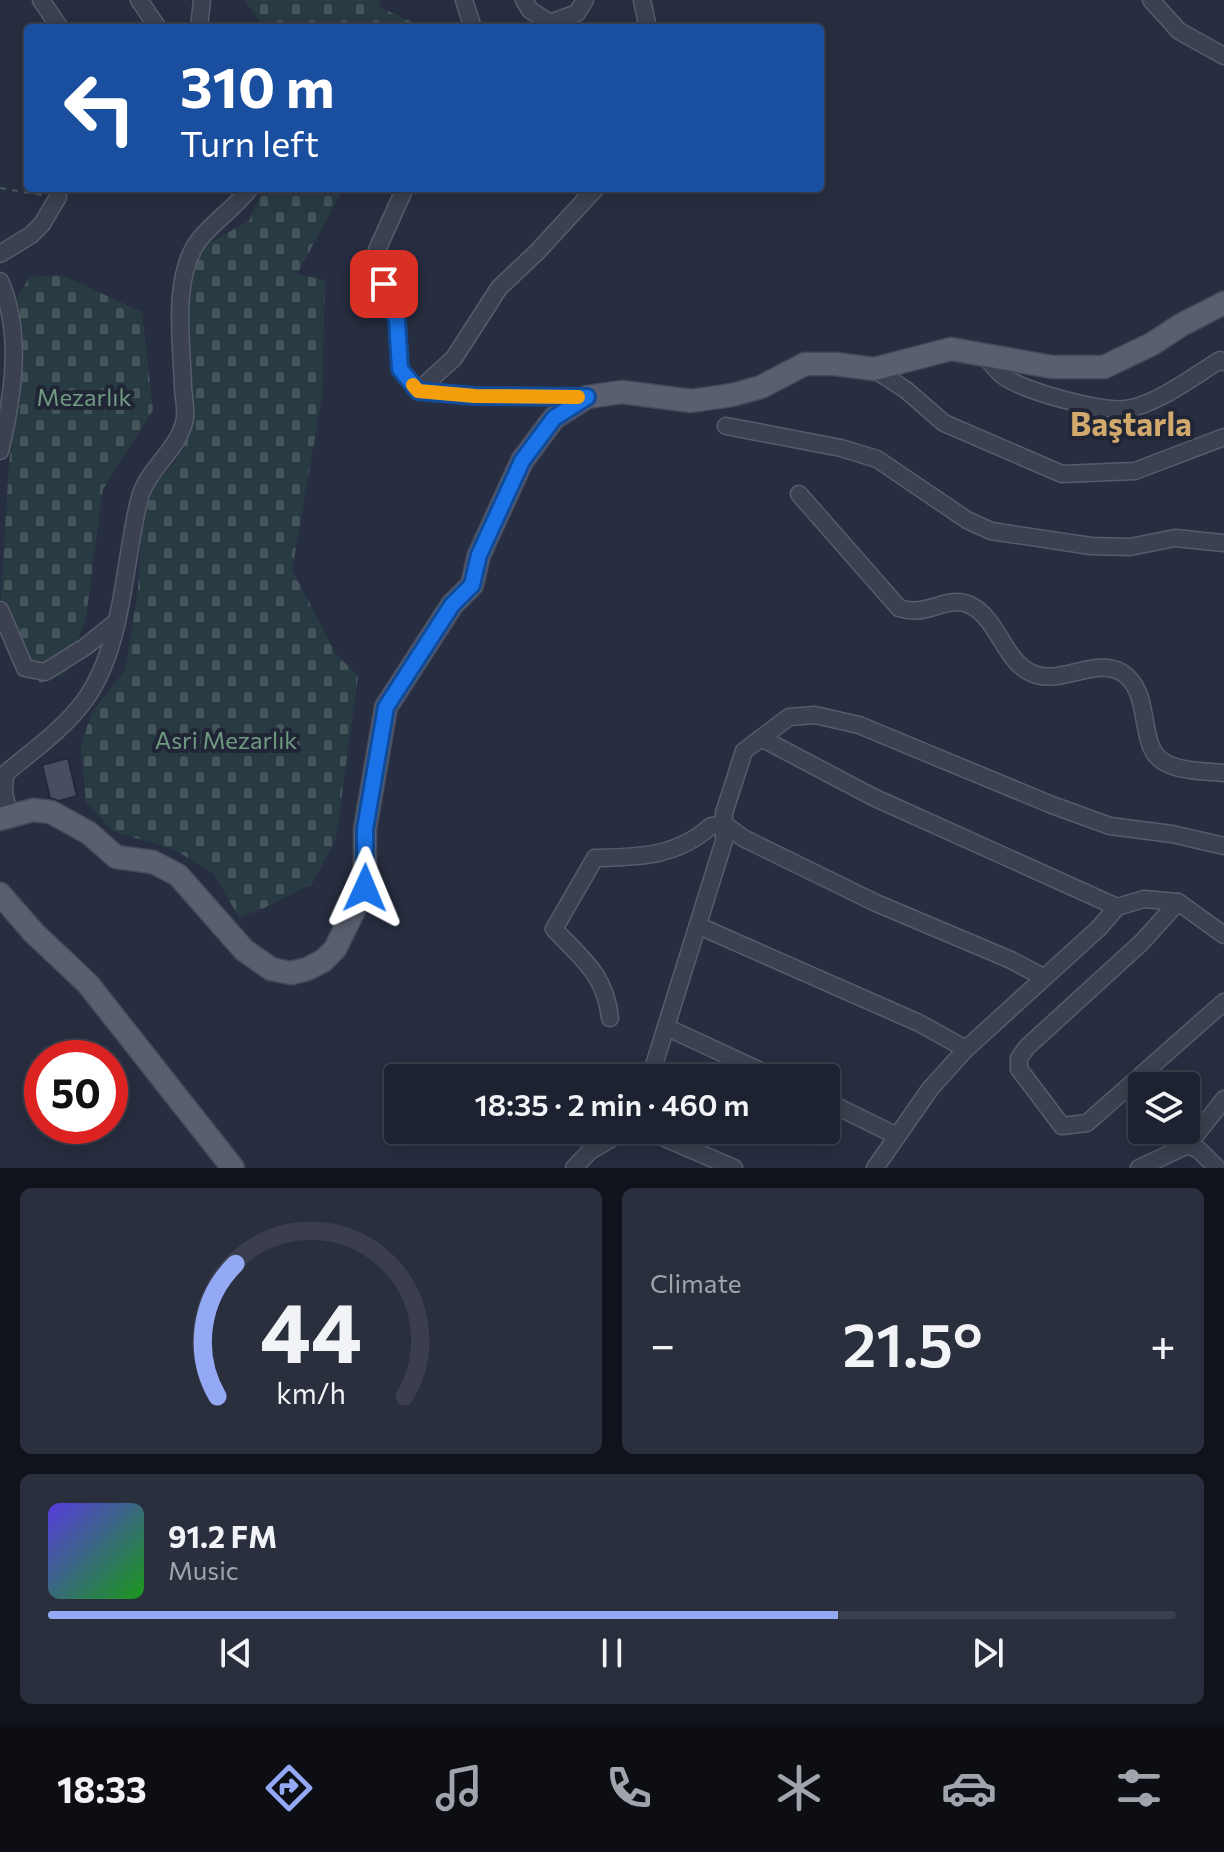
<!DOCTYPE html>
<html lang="en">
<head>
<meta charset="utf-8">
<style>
  :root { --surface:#1d2231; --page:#2a2f3d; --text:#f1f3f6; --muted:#a0a4ab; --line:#3b3f4d; --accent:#94a9f4 }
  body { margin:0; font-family:Commissioner,sans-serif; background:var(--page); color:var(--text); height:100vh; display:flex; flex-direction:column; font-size:30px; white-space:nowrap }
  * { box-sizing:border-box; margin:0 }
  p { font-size:26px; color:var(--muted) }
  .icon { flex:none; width:44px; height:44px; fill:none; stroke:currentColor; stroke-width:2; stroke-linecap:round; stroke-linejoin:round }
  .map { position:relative; height:1168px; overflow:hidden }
  .side { display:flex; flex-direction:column; gap:20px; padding:20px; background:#10131b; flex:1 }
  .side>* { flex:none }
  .top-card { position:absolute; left:24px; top:24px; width:800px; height:168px; border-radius:8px; box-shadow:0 4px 20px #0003,0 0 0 2px var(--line); background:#1a4fa0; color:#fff; overflow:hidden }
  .tools { position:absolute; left:1128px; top:1072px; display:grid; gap:16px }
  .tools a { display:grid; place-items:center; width:72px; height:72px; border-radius:8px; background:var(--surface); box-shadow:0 4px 20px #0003,0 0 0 2px var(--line); font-size:40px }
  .speed { position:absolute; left:24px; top:1040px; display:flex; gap:16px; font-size:40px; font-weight:700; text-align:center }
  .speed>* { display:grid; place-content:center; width:104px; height:104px; border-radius:50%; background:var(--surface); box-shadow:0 4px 20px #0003,0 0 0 2px var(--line); line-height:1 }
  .speed .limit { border:12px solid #d22; background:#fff; color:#111 }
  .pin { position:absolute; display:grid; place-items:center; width:68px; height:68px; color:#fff; margin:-34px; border-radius:16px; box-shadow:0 4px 12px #0006 }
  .me { position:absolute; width:88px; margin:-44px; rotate:1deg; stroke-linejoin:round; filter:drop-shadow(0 0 6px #0008) }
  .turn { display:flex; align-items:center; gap:28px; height:168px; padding:0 24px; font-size:36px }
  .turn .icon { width:104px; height:104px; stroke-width:2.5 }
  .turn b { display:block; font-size:56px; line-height:68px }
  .big { font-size:60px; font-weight:600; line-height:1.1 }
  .side .widget { flex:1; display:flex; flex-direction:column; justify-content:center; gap:12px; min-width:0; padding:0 28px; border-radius:12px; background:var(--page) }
  .side .dial { align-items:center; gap:0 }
  .dial svg { height:208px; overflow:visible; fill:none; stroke:var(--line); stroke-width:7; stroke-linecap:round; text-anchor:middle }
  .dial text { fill:var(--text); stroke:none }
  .song { display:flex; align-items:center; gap:24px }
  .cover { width:96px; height:96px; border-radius:12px; background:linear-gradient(135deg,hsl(250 70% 55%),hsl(120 70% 35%)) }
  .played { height:8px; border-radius:4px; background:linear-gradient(90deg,var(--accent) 70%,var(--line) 70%) }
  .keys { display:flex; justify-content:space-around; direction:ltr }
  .heat { display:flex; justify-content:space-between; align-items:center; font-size:44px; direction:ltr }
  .side .tiles { flex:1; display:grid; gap:20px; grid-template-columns:1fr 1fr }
  .widget:last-child { grid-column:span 2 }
  .trip { position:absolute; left:384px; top:1064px; width:456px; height:80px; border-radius:8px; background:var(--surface); box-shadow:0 4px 20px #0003,0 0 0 2px var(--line); font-weight:600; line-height:80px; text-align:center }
  .tabs { display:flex; height:128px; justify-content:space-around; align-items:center; background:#0c0e14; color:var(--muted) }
  .tabs .icon { width:56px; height:56px }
  .tabs .current { color:var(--accent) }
  .tabs b { font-size:36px; color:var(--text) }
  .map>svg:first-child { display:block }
  .cemetery { fill:url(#cemetery-stones) }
  .building { fill:#474d62; stroke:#222838; stroke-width:2 }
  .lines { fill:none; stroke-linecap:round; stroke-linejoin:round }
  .minor-casing { stroke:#565c6b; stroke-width:19 }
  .major-casing { stroke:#454a5a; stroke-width:25 }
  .path { stroke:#47585e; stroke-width:2; stroke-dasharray:6 6; stroke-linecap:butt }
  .minor { stroke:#3b4150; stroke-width:16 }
  .major { stroke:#5a5f70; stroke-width:22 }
  .route-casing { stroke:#114b97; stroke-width:20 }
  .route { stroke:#1a73e8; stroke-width:14 }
  .slow { stroke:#f59e0b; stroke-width:14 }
  .labels { text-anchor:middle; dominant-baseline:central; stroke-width:8; stroke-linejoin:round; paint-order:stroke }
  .park-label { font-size:24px; fill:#709a81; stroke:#202636 }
  .district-label { font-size:32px; font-weight:bold; fill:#d2a96c; stroke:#202636 }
</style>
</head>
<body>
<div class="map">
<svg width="1224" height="1168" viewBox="0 0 1224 1168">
  <defs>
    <pattern id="cemetery-stones" width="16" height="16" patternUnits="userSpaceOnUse" patternTransform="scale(2)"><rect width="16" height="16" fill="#293b42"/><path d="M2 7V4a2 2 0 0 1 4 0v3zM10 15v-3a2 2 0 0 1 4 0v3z" fill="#46555c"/></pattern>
  </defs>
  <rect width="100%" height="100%" fill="#272e41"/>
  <g class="cemetery">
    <polygon points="245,0 380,0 379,7 426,28 264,28"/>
    <polygon points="264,188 344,188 297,274 325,280 322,397 292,570 336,654 358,676 336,839 312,884 264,908 239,917 213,873 175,850 113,831 86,802 81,747 91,714 125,670 138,590 143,497 174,463 192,429 191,382 183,315 191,269 202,247 249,221"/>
    <polygon points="62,275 142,312 153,410 103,489 86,617 66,673 40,683 18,647 1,596 9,464 21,358 16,299 30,277"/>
  </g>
  <polygon class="building" points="68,758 77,796 59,801 50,798 42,765"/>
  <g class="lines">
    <defs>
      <g id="minor">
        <polyline points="41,0 60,28"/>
        <polyline points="139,0 158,28"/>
        <polyline points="464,0 473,28"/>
        <polyline points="524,0 530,10 550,23 577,13 585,0"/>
        <polyline points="642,0 648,28"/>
        <polyline points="1151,0 1179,31 1224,56"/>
        <polyline points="199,28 202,0"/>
        <polyline points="405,188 377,250 384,284 397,321 400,369 418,391 475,396 587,397"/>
        <polyline points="0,254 31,235 42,224 58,197"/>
        <path d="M0,281C23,333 13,397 0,451"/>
        <path d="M985,356C990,362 996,370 1002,375C1022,391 1101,412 1126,409C1156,405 1194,376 1220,360L1224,362"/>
        <polyline points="874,369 906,390 944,423 1062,474 1135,471 1224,437"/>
        <polyline points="418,391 454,358 499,288 538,251 596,188"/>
        <polyline points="726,426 841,448 877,459 967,520 991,531 1091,546 1130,547 1175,538 1224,543"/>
        <path d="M799,494L899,608C928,618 946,594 970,605C1000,619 1004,666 1037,675C1064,683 1096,658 1121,672C1154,691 1136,746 1164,762C1181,772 1205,771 1224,773"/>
        <polyline points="0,610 25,668 45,672 85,647 116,622"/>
        <polyline points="761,738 873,797 1117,907"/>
        <path d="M9,816L4,792L5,774C32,751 64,729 85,700C125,644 123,561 140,497C148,468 180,449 185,418C186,409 184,398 183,388C182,344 171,277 199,240C214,221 235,208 250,188"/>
        <polyline points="1178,902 1142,942 1027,1047 1019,1058 1019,1069 1062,1126 1087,1123 1224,1002"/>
        <polyline points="699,926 919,1023 966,1049"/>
        <path d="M610,1018C605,974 582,959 554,929L595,858C639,857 676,857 711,826L726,825L743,838L876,903L1011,960L1043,977"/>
        <polyline points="668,1028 776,1078"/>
        <polyline points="650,1078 724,841 724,813 744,751 789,717 815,715 859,725 1052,805 1110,826 1172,834 1224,846"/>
        <polyline points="826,1101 897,1136"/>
        <polyline points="646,1130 734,1168"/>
        <polyline points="1188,1145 1199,1150 1217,1168"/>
        <polyline points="574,1168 590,1151 626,1130"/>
        <polyline points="875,1168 930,1089 966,1049 1099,928 1117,907 1144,899 1178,902 1224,935"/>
        <polyline points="1139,1168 1188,1145 1224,1099"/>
      </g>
      <g id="major">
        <polyline points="0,819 33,810 51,812 89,833 116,857 153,862 178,875 244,950 271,969 291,973 307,969 323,961 335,949 365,888 365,829 386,707 452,605 472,585 479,555 522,461 554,418 587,397 622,392 691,401 732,395 761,387 805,364 835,364 874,369 951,349 1052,367 1104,367 1152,344 1181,325 1224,303"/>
        <polyline points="0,894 34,933 88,984 233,1168"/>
      </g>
    </defs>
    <use href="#minor" class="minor-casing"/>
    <use href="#major" class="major-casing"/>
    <polyline class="path" points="0,188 42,195"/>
    <use href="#minor" class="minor"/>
    <use href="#major" class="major"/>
  </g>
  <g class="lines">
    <defs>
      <polyline id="route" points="365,888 365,829 386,707 452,605 472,585 479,555 522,461 554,418 587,397 475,396 418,391 400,369 397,321 384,284"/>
    </defs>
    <use href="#route" class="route-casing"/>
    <use href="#route" class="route"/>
    <polyline class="slow" points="413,385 418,391 475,396 578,397"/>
  </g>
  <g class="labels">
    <g class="park-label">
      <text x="84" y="396">Mezarlık</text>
      <text x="226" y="739">Asri Mezarlık</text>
    </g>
    <g class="district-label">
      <text x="1131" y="423">Baştarla</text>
    </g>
  </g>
</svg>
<div class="tools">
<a><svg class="icon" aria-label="layers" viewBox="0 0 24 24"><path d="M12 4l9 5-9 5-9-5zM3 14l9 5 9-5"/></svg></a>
</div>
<div class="speed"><div class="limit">50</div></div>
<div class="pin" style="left:384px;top:284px;background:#d93025"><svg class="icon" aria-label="arrive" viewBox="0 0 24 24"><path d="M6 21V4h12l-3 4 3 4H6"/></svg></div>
<svg class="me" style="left:365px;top:888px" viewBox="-20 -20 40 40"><path d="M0-17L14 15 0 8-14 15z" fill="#1a73e8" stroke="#fff" stroke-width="4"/></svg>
<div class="trip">18:35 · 2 min · 460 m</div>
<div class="top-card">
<div class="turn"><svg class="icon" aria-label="left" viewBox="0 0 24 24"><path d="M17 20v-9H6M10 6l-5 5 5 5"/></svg><div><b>310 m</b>Turn left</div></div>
</div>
</div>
<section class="side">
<div class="tiles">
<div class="widget dial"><svg viewBox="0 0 100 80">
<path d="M14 69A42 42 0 1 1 86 69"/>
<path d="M14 69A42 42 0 0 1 21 18" stroke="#94a9f4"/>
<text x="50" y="56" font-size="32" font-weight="700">44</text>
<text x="50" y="72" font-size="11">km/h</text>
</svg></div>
<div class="widget"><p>Climate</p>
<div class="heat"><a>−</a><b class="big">21.5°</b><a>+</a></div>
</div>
<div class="widget">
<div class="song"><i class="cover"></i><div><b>91.2 FM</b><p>Music</p></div></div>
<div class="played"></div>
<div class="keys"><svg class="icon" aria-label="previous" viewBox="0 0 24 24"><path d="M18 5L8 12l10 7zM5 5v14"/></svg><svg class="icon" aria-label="pause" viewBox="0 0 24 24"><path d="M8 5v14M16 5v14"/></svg><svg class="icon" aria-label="next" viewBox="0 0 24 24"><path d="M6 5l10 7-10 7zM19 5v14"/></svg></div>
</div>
</div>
</section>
<nav class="tabs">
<b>18:33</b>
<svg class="icon current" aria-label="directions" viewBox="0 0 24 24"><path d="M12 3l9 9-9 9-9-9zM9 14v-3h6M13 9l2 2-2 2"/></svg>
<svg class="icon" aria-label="music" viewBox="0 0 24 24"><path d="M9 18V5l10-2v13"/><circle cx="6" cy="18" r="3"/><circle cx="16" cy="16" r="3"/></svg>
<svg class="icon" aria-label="phone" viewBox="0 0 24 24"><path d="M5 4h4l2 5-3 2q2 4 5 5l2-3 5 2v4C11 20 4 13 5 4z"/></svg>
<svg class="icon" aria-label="climate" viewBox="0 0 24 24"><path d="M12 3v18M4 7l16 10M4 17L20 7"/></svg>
<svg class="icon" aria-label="car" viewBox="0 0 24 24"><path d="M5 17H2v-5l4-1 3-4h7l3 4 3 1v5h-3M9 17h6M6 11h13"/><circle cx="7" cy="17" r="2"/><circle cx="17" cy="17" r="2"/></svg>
<svg class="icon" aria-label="filters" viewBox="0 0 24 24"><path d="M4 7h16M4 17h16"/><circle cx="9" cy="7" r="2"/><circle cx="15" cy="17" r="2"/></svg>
</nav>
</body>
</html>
